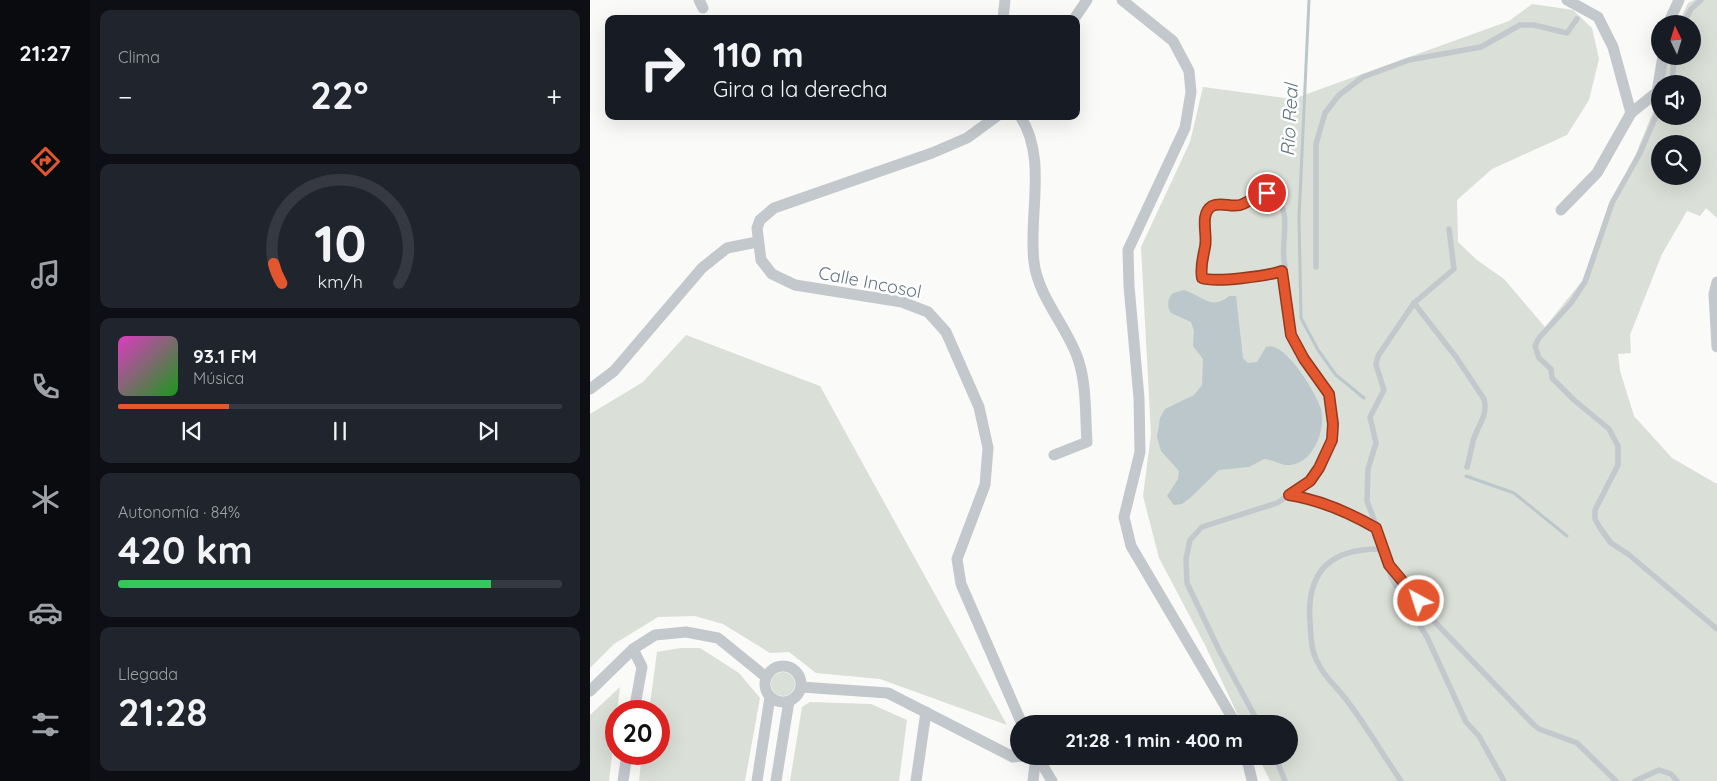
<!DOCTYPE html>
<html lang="es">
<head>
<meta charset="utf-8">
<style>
  :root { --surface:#171b24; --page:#20242c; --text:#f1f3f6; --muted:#9ea1a6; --line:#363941; --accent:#e4572e }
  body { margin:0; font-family:Quicksand,sans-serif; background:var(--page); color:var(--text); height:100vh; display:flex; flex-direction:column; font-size:19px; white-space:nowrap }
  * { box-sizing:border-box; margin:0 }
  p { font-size:16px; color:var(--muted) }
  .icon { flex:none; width:28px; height:28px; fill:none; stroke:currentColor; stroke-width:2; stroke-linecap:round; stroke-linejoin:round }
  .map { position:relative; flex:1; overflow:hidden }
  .side { display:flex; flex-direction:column; gap:10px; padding:10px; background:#0d0f14; width:500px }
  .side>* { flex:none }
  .top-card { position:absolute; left:15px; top:15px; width:475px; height:105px; border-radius:10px; box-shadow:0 5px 20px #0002; background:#171b24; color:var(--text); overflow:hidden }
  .needle { width:32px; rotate:356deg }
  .fabs { position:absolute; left:1061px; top:15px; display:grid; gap:10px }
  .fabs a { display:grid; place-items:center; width:50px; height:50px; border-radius:50%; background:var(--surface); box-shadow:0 5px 20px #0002; font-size:25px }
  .speed { position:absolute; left:15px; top:700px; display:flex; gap:10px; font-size:25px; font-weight:700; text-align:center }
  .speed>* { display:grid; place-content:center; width:65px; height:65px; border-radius:50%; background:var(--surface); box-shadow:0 5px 20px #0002; line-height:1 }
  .speed .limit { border:8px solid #d22; background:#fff; color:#111 }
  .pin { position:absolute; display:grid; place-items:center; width:42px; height:42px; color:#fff; margin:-21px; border:2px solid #fff; border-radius:50%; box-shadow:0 1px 5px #0007 }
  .me { position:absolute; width:55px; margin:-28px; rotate:320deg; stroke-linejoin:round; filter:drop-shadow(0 0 4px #0008) }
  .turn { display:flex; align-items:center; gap:18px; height:105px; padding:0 25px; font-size:22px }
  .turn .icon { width:65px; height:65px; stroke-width:2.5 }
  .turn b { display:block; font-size:35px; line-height:42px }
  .big { font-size:38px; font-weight:700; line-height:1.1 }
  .side .tile { flex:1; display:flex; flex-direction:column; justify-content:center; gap:8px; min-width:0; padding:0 18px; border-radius:10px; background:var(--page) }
  .side .dial { align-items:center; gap:0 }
  .dial svg { height:130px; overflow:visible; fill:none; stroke:var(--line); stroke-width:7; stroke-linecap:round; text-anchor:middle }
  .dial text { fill:var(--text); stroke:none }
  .song { display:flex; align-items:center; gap:15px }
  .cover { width:60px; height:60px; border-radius:8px; background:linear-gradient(135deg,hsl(310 70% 55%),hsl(120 70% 35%)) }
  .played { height:5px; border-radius:2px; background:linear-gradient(90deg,var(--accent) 25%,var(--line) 25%) }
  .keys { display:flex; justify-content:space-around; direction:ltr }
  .heat { display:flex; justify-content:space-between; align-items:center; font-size:28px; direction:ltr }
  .charge { height:8px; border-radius:4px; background:linear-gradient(90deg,#34c759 84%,var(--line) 0) }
  .trip { position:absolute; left:420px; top:715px; width:288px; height:50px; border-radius:25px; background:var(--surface); box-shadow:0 5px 20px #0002; font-weight:700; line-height:50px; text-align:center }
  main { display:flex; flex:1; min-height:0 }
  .dock { display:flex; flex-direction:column; width:90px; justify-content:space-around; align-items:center; background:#090b0e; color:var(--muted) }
  .dock .icon { width:35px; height:35px }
  .dock .selected { color:var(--accent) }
  .dock b { font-size:22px; color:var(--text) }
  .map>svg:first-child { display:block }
  .green { fill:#dadfd7; fill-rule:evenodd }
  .water { fill:#bbc7cb }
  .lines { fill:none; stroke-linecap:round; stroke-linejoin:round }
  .stream { stroke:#bbc7cb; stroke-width:3 }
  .lane { stroke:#c3c8cc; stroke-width:5.5 }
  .street { stroke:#c3c8cc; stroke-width:11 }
  .route-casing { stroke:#94391e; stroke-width:12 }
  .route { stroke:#e4572e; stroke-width:9 }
  .labels { text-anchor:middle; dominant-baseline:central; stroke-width:5; stroke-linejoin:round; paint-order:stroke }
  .street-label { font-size:18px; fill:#657683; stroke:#fff }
  .water-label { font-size:19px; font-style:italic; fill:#60757c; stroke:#fff }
</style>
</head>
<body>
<main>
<nav class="dock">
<b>21:27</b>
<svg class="icon selected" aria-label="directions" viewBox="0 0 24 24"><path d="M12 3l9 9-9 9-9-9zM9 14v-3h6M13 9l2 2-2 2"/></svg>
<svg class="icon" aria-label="music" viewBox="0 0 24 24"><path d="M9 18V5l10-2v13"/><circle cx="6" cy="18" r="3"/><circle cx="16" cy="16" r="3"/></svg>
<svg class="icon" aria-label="phone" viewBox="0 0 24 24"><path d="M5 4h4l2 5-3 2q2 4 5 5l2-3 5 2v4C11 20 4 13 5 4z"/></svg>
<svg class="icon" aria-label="climate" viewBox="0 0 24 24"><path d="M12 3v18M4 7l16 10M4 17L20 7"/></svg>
<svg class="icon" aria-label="car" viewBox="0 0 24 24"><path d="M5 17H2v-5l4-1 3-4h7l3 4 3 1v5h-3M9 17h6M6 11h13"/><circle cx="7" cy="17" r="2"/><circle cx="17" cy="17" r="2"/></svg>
<svg class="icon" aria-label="filters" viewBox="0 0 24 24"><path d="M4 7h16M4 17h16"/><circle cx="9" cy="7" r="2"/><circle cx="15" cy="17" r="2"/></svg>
</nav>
<section class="side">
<div class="tile"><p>Clima</p>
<div class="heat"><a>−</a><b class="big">22°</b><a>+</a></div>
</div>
<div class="tile dial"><svg viewBox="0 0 100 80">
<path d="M14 69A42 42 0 1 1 86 69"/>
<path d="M14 69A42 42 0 0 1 9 57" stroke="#e4572e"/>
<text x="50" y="56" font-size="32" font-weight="700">10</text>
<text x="50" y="72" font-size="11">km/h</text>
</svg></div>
<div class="tile">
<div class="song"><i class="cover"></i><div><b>93.1 FM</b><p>Música</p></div></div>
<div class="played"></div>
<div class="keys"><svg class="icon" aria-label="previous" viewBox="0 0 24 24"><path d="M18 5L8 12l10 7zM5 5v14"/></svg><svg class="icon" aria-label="pause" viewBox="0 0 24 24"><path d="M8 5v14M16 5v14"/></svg><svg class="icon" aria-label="next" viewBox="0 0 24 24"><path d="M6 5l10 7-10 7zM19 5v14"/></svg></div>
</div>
<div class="tile"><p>Autonomía · 84%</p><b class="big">420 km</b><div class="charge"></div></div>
<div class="tile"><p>Llegada</p><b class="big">21:28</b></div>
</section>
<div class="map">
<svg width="1127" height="781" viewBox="0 0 1127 781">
  <rect width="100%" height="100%" fill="#fafaf8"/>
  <g class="green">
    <path d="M1104,0H1127V218L1116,208L1110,216L1097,211L1072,254L1040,335L1041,353L1028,354L1030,371L1044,416L1082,458L1127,484V781H680L668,756H699V724H652L615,645L569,558L553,496L561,434L551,247L600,142L613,87L703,99L919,21L942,4L983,10L1002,28L1009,59L999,100L977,135L902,169L867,200L868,242L887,260L914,279L955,327L992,281L1017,213L1045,156L1065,107L1069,78L1077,56H1102V24H1088L1098,3ZM1070,84H1102V116H1070ZM1070,144H1102V176H1070Z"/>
    <polygon points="96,335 230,386 417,725 290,679 226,673 199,652 180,653 133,624 105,616 68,617 24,644 0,668 0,414 53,382"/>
    <polygon points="91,648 110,648 149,673 170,698 155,781 49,781 52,754 69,754 69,711 59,711 67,652"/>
    <circle cx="193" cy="684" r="12"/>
    <polygon points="30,687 19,781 0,781 0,715"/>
    <polygon points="220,702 281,704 317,720 309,781 200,781 212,707"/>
  </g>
  <path class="water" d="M594,290C613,296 621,311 639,296H646L653,358L658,363L667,362L676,347C694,339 727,394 731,409C736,429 724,463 700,465C692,466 683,459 674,459L659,467L629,470L600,498L592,504L584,505L577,496L588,479L589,471L571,451L567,437L570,418L575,409L604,395L612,385L613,359L603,346L604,331L601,322L581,313C577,306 577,299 583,293Z"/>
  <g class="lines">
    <g class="stream">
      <polyline points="719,0 709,218 711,318 728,350 746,375 774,398"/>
      <polyline points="876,476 924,493 977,536"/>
    </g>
    <g class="lane">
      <polyline points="1093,24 1101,9 1111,0"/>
      <polyline points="1082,84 1084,56"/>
      <polyline points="1070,107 1050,153 1022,203 995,282 981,303 949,338 945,346 949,358 961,369 962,378 984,400 1019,429 1028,446 1028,465 1005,510 1005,519 1010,528 1021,543 1038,554 1127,629"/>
      <path d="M859,229L864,269L824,303L866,357L894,399C898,415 889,424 884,438C881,448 880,457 877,467"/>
      <polyline points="726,267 726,144 735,113 749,95 773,77 819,60 891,47 930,25 944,25 977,33 987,19"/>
      <polyline points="824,303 788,356 786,365 794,390 780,417 786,443 778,469 777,501 795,549 801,577 837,637 876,722 889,736 914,781"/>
      <path d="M699,495C731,500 758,512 786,529"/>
      <path d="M795,549C743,547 716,569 720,622C721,636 721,651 728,663C734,677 749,689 758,702C777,727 793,755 811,781"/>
      <polyline points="801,567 829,601 841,618 943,724 949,729 987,743 1026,781"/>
      <path d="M669,724L629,650L597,583L596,559L600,540L612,527L687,503L720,481L736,457L742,440L743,424L739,394L714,359L701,335L692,271C678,276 625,283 613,278C610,265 615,256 616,244C616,228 609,205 632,204C637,204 642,206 648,206C656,205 664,197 671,193L684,195C704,212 689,244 695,266"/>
      <polyline points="685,756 695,781"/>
      <polyline points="1045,781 1069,770 1081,774 1087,781"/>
    </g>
    <g class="street">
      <polyline points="109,0 113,8"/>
      <polyline points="532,0 583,41 599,71 601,92 595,128 538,250 539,286 549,398 550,452 534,517 541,546 646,724"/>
      <polyline points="977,0 1008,17 1023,47 1041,113"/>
      <polyline points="413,19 415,0"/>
      <polyline points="484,19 497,0"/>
      <polyline points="1078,24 1089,0"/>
      <polyline points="407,116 377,138 342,153 184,208 170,220 167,228 171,260 182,274 205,285 312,302 338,312 356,332 389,407 398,448 395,485 367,559 371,584 432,724"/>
      <path d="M430,116C458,158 438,216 444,262C448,297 478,328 488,359C497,385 495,416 497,442L464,455"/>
      <polyline points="971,210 1007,173 1041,113 1067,92 1073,56"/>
      <polyline points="1127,282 1124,294 1127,347"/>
      <polyline points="0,389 24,371 112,268 137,248 167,242"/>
      <polyline points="43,649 52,667 44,711"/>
      <circle cx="193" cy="684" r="18"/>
      <polyline points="211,687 298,693 423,757 432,756"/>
      <polyline points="0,691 43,649 65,635 96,632 128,638 176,677"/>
      <polyline points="447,756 462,781"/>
      <polyline points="656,756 662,780"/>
      <polyline points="33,781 37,754"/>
      <polyline points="167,781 180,697"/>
      <polyline points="186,781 199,701"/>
      <polyline points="326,781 336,712"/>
      <polyline points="443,781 446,756"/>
    </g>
  </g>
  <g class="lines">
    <defs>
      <path id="route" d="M677,193C667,194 662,200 653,204C643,209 632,201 622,206C609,214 618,235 615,247C613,258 610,266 612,278C625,283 678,276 692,271L701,335L714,359L739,394L743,424L742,440L729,468L720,481L699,495C731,500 758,512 786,528L799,565L829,601"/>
    </defs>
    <use href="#route" class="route-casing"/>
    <use href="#route" class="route"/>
  </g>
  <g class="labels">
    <g class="street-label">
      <text transform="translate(280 282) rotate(11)">Calle Incosol</text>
    </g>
    <g class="water-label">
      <text transform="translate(699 120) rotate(-87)">Rio Real</text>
    </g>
  </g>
</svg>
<div class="fabs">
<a><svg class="needle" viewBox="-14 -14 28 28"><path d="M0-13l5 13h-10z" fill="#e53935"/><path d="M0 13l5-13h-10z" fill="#9ea1a6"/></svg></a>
<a><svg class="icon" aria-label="sound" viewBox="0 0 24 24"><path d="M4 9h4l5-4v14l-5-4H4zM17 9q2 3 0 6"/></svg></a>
<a><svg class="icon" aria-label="search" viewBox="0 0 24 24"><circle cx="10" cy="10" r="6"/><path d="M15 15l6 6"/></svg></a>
</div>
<div class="speed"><div class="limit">20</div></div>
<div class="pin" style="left:677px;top:193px;background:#d93025"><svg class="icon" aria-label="arrive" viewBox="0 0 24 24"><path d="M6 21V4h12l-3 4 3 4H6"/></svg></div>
<svg class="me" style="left:829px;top:601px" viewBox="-20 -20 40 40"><circle r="17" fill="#e4572e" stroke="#fff" stroke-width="3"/><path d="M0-11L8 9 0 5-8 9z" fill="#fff"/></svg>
<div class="trip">21:28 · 1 min · 400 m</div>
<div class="top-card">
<div class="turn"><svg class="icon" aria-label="right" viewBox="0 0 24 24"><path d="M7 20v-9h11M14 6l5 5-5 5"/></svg><div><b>110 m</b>Gira a la derecha</div></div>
</div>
</div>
</main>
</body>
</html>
